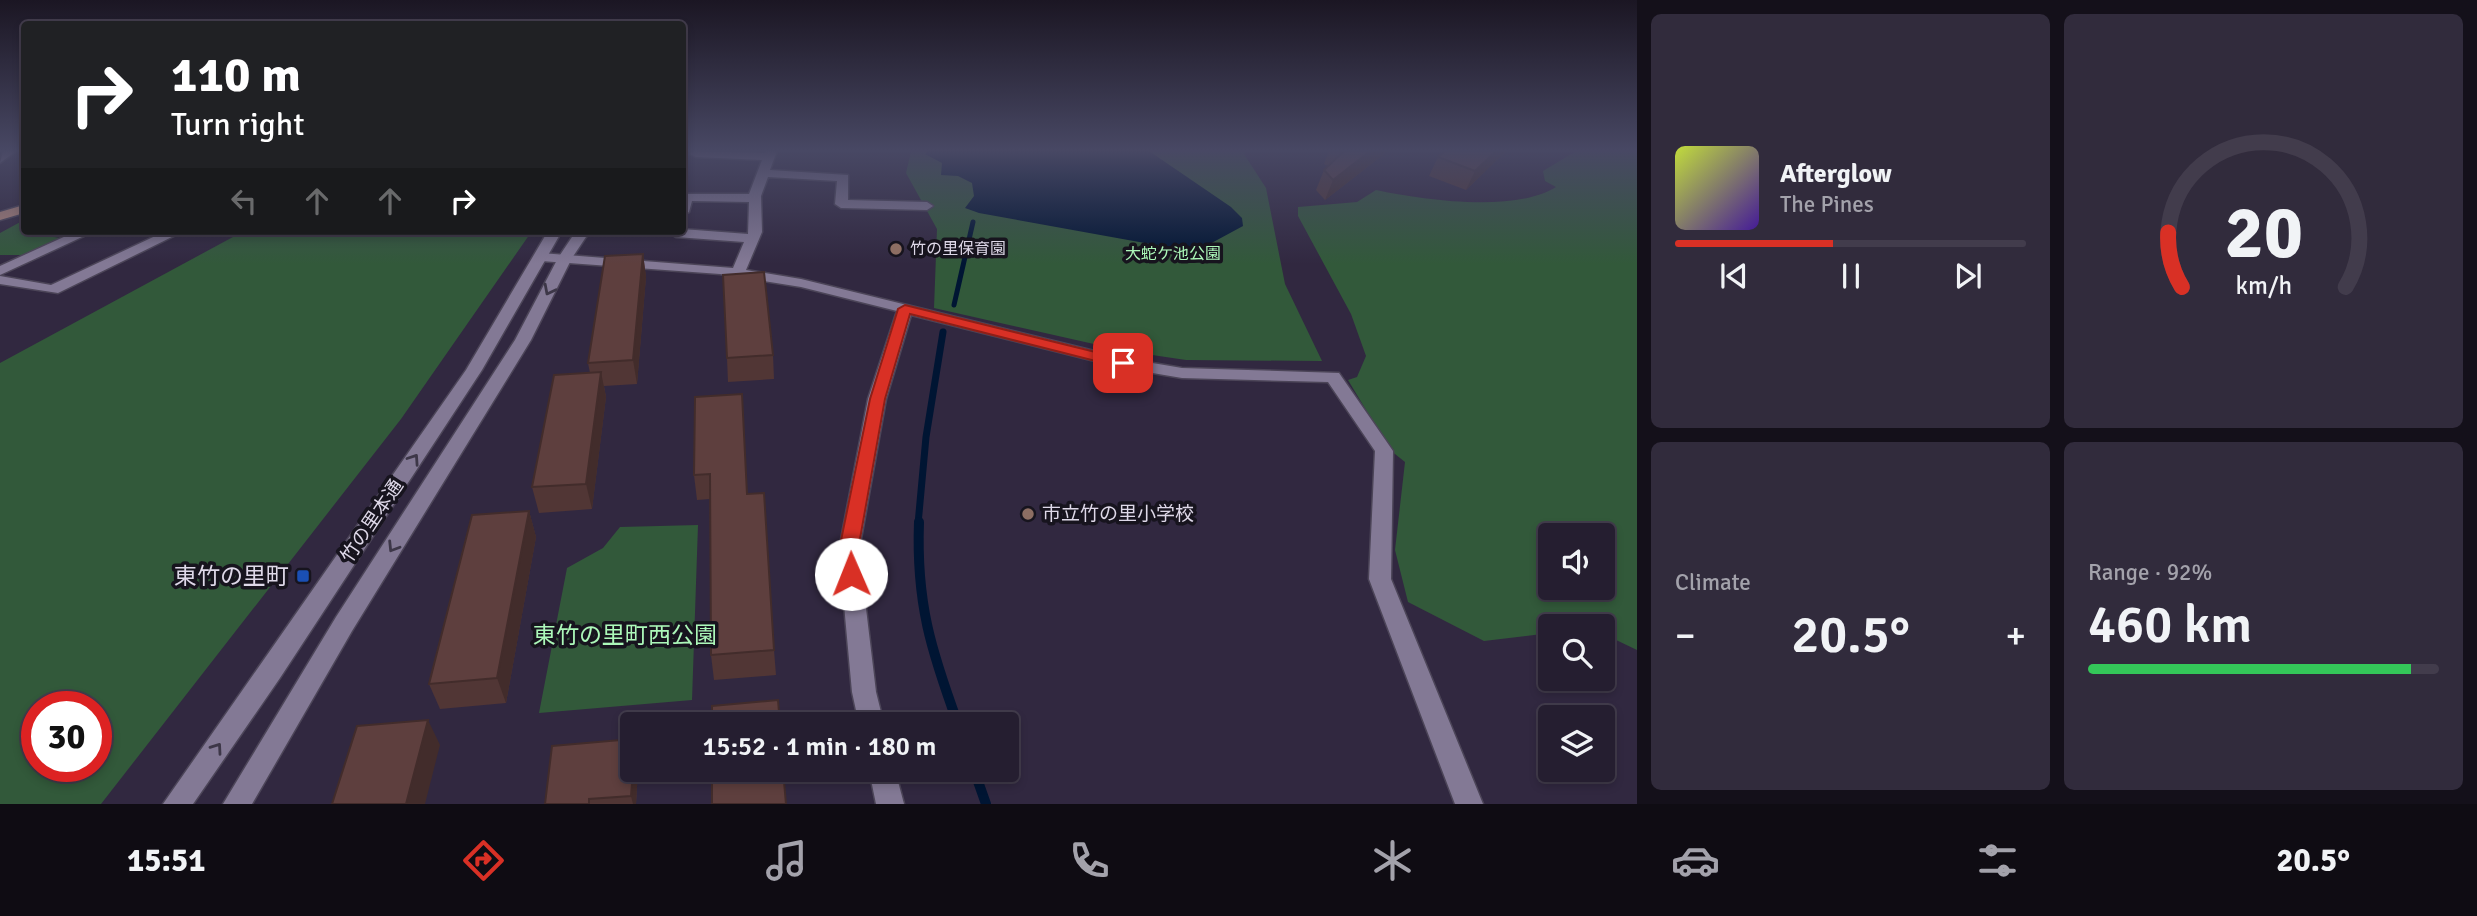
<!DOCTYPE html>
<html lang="en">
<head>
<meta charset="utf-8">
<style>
  :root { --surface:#251e30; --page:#312b3c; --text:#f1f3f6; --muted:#a3a2ab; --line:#423c4c; --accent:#d93025 }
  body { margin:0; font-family:Signika,"Noto Sans JP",sans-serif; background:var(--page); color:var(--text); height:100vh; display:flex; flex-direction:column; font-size:26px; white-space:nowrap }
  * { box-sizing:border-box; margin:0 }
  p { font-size:23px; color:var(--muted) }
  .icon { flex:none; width:38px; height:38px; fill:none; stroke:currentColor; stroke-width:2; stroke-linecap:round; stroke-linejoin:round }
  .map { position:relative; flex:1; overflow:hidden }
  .details { display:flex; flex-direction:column; gap:14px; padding:14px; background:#14101a; width:840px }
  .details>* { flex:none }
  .guide { position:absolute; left:21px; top:21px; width:665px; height:214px; border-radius:7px; box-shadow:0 4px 10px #0003,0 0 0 2px var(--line); background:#202124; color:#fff; overflow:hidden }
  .controls { position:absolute; left:1538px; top:523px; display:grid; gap:14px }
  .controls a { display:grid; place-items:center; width:77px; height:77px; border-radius:7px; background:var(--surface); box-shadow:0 4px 10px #0003,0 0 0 2px var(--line); font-size:35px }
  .speed { position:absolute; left:21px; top:691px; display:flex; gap:14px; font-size:35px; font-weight:700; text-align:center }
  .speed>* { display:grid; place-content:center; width:91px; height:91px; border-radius:50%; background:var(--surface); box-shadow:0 4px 10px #0003,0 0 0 2px var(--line); line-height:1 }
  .speed .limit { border:10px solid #d22; background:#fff; color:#111 }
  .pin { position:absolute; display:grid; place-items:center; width:60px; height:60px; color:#fff; margin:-30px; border-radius:14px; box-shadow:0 4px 10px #0006 }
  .me { position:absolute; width:77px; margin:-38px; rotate:359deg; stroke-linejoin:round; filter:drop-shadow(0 0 5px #0008) }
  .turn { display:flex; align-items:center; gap:24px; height:147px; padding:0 35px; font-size:32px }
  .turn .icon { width:91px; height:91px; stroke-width:2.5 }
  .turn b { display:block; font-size:49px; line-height:60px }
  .lanes { display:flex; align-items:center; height:66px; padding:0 35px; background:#0003; justify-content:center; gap:35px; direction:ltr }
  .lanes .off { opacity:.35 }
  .big { font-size:52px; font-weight:600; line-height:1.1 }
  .details .card { flex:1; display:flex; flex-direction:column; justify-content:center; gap:10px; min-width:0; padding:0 24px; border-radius:10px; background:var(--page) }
  .details .dial { align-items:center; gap:0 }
  .dial svg { height:182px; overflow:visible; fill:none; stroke:var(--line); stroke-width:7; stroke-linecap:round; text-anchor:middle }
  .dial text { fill:var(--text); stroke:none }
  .song { display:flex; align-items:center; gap:21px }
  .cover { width:84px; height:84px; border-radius:10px; background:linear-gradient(135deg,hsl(70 70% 55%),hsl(260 70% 35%)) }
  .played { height:7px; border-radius:4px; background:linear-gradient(90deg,var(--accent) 45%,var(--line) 45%) }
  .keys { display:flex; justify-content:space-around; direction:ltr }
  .heat { display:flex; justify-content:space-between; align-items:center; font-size:38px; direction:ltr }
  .charge { height:10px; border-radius:5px; background:linear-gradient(90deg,#34c759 92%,var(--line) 0) }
  .details .tiles { flex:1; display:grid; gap:14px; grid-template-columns:repeat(2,1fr) }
  .trip { position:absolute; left:620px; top:712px; width:399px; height:70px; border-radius:7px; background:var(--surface); box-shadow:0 4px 10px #0003,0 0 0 2px var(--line); font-weight:600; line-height:70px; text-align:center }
  .dock { display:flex; height:112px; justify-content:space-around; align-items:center; background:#0f0c13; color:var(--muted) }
  .dock .icon { width:49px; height:49px }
  .dock .selected { color:var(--accent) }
  .dock b { font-size:32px; color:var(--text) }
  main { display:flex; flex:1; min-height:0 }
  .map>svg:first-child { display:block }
  .green { fill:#32593a; fill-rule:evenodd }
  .water { fill:#001533 }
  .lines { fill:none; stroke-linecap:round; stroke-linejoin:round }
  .stream-far2 { stroke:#001533; stroke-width:5 }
  .stream-far1 { stroke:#001533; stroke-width:7 }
  .stream { stroke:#001533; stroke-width:10 }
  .minor-casing { stroke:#4c4558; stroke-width:3 }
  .tertiary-casing { stroke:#4c4558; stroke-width:3 }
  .secondary-casing { stroke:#4c4558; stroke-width:3 }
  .primary-casing { stroke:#4c4558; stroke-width:3 }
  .minor { fill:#837995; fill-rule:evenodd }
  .tertiary { fill:#837995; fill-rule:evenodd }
  .secondary { fill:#837995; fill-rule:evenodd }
  .primary { fill:#b1877c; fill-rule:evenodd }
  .wall { fill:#513635 }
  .shaded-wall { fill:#422c2b }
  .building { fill:#5e3f3e; stroke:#422c2b; stroke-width:2 }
  .oneway { stroke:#3d3748 }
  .route { fill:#d93025; stroke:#8d1f18; stroke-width:2 }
  .education-dot { fill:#8d6e63; stroke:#17141e; stroke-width:2.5 }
  .transit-dot { fill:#1a4fb4; stroke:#17141e; stroke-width:2.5 }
  .labels { text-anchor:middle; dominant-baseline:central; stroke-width:7; stroke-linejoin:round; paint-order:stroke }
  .far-poi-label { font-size:16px; fill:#ded8e8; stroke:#17141e; text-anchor:start }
  .far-park-label { font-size:16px; fill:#acf8b9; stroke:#17141e }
  .poi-label { font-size:19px; fill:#ded8e8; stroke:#17141e; text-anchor:start }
  .street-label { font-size:19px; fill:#ded8e8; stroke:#17141e }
  .near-poi-label { font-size:23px; fill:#ded8e8; stroke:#17141e; text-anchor:end }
  .near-park-label { font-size:23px; fill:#acf8b9; stroke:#17141e }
</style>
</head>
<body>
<main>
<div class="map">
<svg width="1637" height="804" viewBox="0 0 1637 804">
  <rect width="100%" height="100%" fill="#312840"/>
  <g class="green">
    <polygon points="911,151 1246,151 1244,154 1266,188 1285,284 1322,361 1186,360 1125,351 934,308 937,229 906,173"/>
    <path d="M1576,151H1637V650L1614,639L1603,638V626H1550V633L1484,641L1408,602L1395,550L1405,462L1390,450L1348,380L1357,377L1366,356L1351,314L1298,216V207L1357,202L1376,190C1423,200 1515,213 1556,187L1545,181L1543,171ZM1550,536H1603V588H1550Z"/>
    <polygon points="24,220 24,231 36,231 39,235 68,239 30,255 0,255 0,233"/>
    <path d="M244,231H532L401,419L101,804H0V363ZM96,707V766H37V707Z"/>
    <polygon points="698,525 692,700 539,713 567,568 603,548 620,527"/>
  </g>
  <polygon class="water" points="928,151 1149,151 1231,207 1242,218 1243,226 1206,246 1189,251 979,213 965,208 974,196 972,183 958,176 941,175 942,163 925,154"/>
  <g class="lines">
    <polyline class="stream-far2" points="954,305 973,222"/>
    <polyline class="stream-far1" points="918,524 926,437 943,332"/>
    <g class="stream">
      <path d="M919,522C916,603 931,650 958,724"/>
      <polyline points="974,770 986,804"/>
    </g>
    <defs>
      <g id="minor">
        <polygon points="765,151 777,151 770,170 848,175 848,200 927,202 933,206 927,210 841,208 835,204 837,181 768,177 761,196 762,232 746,270 801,279 1123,358 1182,368 1339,373 1393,451 1391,579 1483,804 1455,804 1369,579 1375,451 1328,382 1182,378 1123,368 911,315 886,399 859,550 876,692 884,724 859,724 852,692 839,550 868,399 897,311 801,287 720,274 541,261 534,257 541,253 733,268 744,242 676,237 669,233 682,229 748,234 749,202 692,201 689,212 682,216 682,194 749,194 762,160 696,157 690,154 693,151 764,153"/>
        <polygon points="77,231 95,231 0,275 0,266"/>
        <polygon points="166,231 184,231 58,293 0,284 0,276 51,285"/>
        <polygon points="869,770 895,770 904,804 876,804"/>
      </g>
      <g id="tertiary">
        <polygon points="548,231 562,231 482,370 280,678 193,804 163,804 466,370"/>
        <polygon points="576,231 590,231 572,258 531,340 352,631 252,804 223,804 336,617 515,340 558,258"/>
      </g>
      <polygon id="secondary" points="3,151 16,151 0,163"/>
      <polygon id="primary" points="24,205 24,213 0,220 0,212"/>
    </defs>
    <use href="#minor" class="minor-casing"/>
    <use href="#tertiary" class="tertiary-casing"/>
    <use href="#secondary" class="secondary-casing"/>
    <use href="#primary" class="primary-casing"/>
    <use href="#minor" class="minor"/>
    <use href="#tertiary" class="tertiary"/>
    <use href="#secondary" class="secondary"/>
    <use href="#primary" class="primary"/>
  </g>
  <g class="wall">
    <polygon points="1329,151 1388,151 1325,200 1316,190 1324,170 1328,166 1324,164"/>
    <polygon points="1506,151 1466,190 1429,176 1438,157"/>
    <polygon points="643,254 646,277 637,384 604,386 606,397 592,509 539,513 532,487 590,373 588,363"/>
    <polygon points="773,355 774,379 728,382 727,358"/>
    <polygon points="695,397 774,650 776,675 714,680 711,655 710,499 697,500 694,475"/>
    <polygon points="529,511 536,537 506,703 440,709 429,684"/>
    <polygon points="632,770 638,770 636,804 545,804"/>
  </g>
  <g class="shaded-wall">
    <polygon points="1370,151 1388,151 1325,200 1333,180"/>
    <polygon points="1496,151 1506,151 1466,190 1475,171"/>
    <polygon points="643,254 646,277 637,384 633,360"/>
    <polygon points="601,372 606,397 592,509 586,484"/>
    <polygon points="529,511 536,537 506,703 497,678"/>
    <polygon points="428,720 440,745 425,804 406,804"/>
    <polygon points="633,770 638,770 636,804 633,804 631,796"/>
  </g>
  <g class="building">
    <polygon points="1344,151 1370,151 1333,180 1324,170"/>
    <polygon points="1446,151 1496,151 1475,171 1438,157"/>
    <polygon points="643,254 633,360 588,363 605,256"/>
    <polygon points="764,272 773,355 727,358 723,275"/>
    <polygon points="601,372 586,484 532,487 554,375"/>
    <polygon points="742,394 747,494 764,493 774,650 711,655 710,474 694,475 695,397"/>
    <polygon points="529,511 497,678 429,684 472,515"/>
    <polygon points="778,700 780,724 712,724 712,706"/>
    <polygon points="428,720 406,804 332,804 357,726"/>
    <polygon points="632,739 633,770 631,796 589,799 589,804 545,804 552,746"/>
    <polygon points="712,770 783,770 786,804 712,804"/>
  </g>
  <defs><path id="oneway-chevron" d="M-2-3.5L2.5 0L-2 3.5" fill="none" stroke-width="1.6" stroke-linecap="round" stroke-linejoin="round" transform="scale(1.75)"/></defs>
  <g class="oneway">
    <use href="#oneway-chevron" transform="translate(549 290) rotate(117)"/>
    <use href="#oneway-chevron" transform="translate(414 459) rotate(-56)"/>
    <use href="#oneway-chevron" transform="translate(393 547) rotate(122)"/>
    <use href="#oneway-chevron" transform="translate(217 748) rotate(-55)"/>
  </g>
  <linearGradient id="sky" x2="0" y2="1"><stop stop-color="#1b1623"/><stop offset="0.57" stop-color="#484864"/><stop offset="1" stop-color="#484864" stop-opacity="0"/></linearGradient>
  <rect width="1637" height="264" fill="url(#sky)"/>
  <polygon class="route" points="905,305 1128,360 1131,363 1123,368 910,314 885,399 858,550 861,574 858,579 851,581 844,579 839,550 870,399 898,309"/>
  <g class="education-dot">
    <circle cx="896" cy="249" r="7"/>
    <circle cx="1028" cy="514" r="7"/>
  </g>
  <rect class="transit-dot" x="296" y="569" width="14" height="14" rx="3.5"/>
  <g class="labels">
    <g class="far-poi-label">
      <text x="910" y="249">竹の里保育園</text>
    </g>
    <g class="far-park-label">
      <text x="1173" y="254">大蛇ケ池公園</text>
    </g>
    <g class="poi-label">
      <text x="1042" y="514">市立竹の里小学校</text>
    </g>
    <g class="street-label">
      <text transform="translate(372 521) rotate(-56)">竹の里本通</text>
    </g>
    <g class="near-poi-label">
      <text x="289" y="576">東竹の里町</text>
    </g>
    <g class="near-park-label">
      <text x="625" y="635">東竹の里町西公園</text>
    </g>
  </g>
</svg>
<div class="controls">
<a><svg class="icon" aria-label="sound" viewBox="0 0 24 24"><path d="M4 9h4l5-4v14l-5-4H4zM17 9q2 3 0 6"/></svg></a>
<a><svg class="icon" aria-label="search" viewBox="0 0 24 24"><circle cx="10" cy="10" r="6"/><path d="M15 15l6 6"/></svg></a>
<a><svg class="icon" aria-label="layers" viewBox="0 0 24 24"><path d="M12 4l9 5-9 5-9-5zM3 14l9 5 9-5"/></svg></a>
</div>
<div class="speed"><div class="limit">30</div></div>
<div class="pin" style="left:1123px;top:363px;background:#d93025"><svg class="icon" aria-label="arrive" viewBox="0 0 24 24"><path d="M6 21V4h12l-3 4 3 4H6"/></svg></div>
<svg class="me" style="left:851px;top:574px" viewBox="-20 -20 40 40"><circle r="19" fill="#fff"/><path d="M0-13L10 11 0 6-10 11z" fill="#d93025"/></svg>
<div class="trip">15:52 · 1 min · 180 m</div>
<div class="guide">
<div class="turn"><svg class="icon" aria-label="right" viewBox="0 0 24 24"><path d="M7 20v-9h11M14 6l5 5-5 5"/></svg><div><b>110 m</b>Turn right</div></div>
<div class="lanes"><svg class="icon off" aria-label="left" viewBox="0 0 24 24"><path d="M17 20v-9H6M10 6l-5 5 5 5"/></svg><svg class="icon off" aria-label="ahead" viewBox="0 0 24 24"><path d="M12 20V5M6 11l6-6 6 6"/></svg><svg class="icon off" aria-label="ahead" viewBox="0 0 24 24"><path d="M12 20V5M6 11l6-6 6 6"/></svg><svg class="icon" aria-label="right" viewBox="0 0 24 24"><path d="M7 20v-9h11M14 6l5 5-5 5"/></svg></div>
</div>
</div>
<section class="details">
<div class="tiles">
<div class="card">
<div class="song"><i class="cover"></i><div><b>Afterglow</b><p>The Pines</p></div></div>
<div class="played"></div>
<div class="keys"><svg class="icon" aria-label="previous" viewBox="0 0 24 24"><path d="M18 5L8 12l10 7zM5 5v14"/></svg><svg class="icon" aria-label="pause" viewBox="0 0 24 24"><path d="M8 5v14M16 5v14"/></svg><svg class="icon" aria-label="next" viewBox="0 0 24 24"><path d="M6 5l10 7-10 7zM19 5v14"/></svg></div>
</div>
<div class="card dial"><svg viewBox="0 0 100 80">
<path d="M14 69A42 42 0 1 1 86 69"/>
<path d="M14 69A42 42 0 0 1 8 45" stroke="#d93025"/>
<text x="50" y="56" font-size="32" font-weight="700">20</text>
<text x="50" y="72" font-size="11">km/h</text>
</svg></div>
<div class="card"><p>Climate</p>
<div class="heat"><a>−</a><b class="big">20.5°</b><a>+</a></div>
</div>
<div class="card"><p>Range · 92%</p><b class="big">460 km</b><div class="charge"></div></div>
</div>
</section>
</main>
<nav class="dock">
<b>15:51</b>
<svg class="icon selected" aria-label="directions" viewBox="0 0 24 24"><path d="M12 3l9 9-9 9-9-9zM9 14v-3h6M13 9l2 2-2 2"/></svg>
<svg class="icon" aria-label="music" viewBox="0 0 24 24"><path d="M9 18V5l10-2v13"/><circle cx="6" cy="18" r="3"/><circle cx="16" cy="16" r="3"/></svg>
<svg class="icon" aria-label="phone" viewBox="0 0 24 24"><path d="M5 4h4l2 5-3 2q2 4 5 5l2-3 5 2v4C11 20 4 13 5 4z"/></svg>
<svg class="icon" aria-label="climate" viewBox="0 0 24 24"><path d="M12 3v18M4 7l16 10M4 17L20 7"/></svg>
<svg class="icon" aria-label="car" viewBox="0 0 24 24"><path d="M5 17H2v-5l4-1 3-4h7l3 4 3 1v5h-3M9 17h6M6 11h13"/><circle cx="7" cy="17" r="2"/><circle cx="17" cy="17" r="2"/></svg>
<svg class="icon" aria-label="filters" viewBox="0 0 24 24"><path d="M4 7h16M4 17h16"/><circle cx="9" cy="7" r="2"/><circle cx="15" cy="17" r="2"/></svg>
<b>20.5°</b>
</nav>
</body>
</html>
